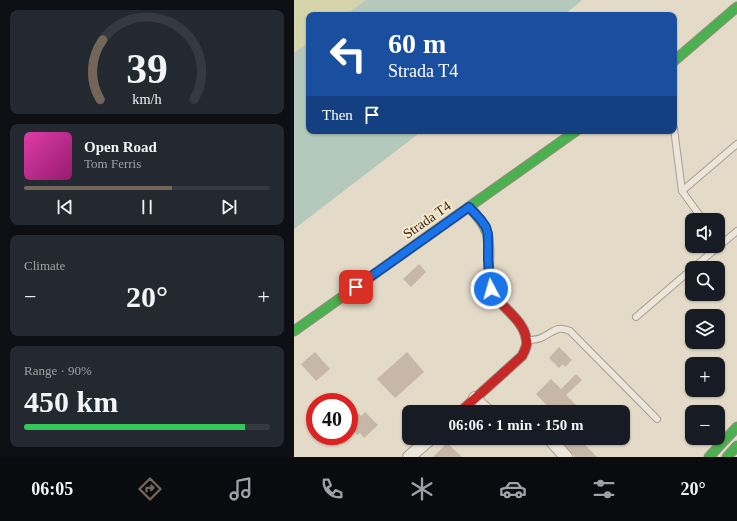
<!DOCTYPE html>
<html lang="en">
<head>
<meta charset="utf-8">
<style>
  :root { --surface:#171b24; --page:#242831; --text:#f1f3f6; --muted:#9ea1a6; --line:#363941; --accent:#736557 }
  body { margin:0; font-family:Georgia,serif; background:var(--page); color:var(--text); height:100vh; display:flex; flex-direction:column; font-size:15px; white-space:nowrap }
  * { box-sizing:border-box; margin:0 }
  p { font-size:13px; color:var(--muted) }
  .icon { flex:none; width:22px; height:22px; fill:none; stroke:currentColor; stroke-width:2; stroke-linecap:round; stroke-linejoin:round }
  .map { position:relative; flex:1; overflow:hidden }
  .sheet { display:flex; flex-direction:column; gap:10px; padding:10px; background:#0d0f14; width:294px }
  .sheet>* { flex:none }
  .banner { position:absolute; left:12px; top:12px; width:371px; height:122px; border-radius:8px; box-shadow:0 1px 3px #0004; background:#1a4fa0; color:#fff; overflow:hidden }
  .tools { position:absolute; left:391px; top:213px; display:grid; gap:8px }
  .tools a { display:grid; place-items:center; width:40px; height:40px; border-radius:8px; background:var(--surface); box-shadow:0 1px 3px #0004; font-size:20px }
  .speed { position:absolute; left:12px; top:393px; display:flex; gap:8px; font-size:20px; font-weight:700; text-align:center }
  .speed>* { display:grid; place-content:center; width:52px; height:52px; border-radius:50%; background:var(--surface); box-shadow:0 1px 3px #0004; line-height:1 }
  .speed .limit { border:6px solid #d22; background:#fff; color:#111 }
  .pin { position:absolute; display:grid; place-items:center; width:34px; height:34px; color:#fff; margin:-17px; border-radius:8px; box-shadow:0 2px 6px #0006 }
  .me { position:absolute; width:44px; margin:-22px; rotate:354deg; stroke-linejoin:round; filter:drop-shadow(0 0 3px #0008) }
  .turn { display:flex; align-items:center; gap:14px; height:84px; padding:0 16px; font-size:18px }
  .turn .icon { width:52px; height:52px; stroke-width:2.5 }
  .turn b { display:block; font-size:28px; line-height:34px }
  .then { display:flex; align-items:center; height:38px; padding:0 16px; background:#0003; gap:8px; font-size:15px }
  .big { font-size:30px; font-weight:800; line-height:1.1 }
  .sheet .tile { flex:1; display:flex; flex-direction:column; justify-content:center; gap:6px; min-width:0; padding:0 14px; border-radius:8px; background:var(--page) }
  .sheet .dial { align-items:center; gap:0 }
  .dial svg { height:104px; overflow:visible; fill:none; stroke:var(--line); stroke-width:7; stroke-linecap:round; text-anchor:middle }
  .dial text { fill:var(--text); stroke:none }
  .song { display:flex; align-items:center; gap:12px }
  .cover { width:48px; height:48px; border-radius:6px; background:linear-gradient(135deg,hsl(320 70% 55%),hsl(320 70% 35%)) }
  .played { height:4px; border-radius:2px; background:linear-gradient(90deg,var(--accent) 60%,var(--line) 60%) }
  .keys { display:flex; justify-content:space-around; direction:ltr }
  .heat { display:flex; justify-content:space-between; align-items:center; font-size:22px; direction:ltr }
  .charge { height:6px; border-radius:3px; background:linear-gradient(90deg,#34c759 90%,var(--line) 0) }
  .trip { position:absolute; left:108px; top:405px; width:228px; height:40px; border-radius:8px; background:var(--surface); box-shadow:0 1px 3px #0004; font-weight:800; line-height:40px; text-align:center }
  .tabs { display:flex; height:64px; justify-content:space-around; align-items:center; background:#090b0e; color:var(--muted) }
  .tabs .icon { width:28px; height:28px }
  .tabs .selected { color:var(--accent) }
  .tabs b { font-size:18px; color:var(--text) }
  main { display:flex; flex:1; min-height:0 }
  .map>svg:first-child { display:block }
  .green { fill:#d5d3a9 }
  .water { fill:#b4c8bb }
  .building { fill:#c7b7a9 }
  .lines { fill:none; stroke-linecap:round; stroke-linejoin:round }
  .lane-casing { stroke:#a89f92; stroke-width:8 }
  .street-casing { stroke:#a89f92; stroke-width:14 }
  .fast-casing { stroke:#978e82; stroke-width:11 }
  .jam-casing { stroke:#978e82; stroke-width:11 }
  .lane { stroke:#ebe5da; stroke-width:6 }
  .street { stroke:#ebe5da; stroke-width:12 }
  .fast { stroke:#4caf50; stroke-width:9 }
  .jam { stroke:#c62828; stroke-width:9 }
  .route-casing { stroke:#114b97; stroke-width:10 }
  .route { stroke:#1a73e8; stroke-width:7 }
  .labels { text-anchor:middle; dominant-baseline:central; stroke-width:4; stroke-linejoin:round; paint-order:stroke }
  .street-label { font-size:14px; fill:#36261a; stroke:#f7e8cb }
</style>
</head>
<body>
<main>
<section class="sheet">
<div class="tile dial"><svg viewBox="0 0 100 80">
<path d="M14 69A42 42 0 1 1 86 69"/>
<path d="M14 69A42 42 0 0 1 16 23" stroke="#736557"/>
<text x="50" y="56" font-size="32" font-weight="700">39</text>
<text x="50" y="72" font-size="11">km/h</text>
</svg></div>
<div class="tile">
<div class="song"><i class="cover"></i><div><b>Open Road</b><p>Tom Ferris</p></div></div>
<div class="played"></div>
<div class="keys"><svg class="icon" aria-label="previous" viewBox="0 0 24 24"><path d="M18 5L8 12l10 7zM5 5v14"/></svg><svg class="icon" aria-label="pause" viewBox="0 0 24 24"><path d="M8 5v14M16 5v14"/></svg><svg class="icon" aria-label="next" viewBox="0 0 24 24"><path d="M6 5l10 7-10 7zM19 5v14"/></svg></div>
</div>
<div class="tile"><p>Climate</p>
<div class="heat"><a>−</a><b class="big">20°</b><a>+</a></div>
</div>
<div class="tile"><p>Range · 90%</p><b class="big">450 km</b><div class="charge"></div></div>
</section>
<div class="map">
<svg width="443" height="457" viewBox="0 0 443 457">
  <rect width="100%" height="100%" fill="#e3dac8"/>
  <polygon class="green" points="0,0 72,0 51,15 15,15 15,42 0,53"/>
  <g class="water">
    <polygon points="72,0 288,0 270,15 51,15"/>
    <polygon points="15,42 15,131 128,131 0,229 0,53"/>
  </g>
  <g class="building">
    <polygon points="125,264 132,272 117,287 109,279"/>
    <polygon points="265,347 278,360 271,367 269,364 265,368 255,358"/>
    <polygon points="21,352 36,369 22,381 7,364"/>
    <polygon points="113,352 130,372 101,398 83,379"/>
    <polygon points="282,374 288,380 272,395 289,412 259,412 242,394 257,379 267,389"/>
    <polygon points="71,412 84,425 70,438 66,433 63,435 58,429 60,427 55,421 64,413 67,416"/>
    <polygon points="265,438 284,438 303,457 281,457"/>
    <polygon points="153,443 168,457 139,457"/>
  </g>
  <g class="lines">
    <defs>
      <g id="lane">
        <polyline points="380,129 388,191 409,220"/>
        <polyline points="388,191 443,144"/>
        <polyline points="399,268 443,231"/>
        <polyline points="342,317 398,269"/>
        <path d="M233,340C238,340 244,340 249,337C259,332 264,325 276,331L363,419"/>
      </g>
      <g id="street">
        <polyline points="181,398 188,406 196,412"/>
        <polyline points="255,438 272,457"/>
        <polyline points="115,457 137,438"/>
      </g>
      <g id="fast">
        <polyline points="380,61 443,7"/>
        <path d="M175,207C202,234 193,243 195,277"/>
        <polyline points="0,331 282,131"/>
        <polyline points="415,457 443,427"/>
        <polyline points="433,457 443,446"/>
      </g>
      <path id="jam" d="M166,412L228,356C231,350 234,345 232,338C229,319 207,308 199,292C197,287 196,282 195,277"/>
    </defs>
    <use href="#lane" class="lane-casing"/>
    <use href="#street" class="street-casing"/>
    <use href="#fast" class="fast-casing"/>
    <use href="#jam" class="jam-casing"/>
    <use href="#lane" class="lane"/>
    <use href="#street" class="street"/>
    <use href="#fast" class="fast"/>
    <use href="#jam" class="jam"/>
  </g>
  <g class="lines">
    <defs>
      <polyline id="route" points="62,287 175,207 187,220 192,227 194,234 194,260 197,289"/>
    </defs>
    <use href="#route" class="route-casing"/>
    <use href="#route" class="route"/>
  </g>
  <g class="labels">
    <g class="street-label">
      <text transform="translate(133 220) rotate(-35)">Strada T4</text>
    </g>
  </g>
</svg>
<div class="tools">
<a><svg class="icon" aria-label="sound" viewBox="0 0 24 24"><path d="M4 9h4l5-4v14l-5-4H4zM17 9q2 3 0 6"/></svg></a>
<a><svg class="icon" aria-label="search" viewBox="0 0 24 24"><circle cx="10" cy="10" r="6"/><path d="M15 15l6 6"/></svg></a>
<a><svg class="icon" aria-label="layers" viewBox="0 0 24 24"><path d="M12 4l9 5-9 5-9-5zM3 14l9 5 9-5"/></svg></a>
<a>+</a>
<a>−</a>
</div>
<div class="speed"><div class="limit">40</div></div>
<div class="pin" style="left:62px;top:287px;background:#d93025"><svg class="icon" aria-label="arrive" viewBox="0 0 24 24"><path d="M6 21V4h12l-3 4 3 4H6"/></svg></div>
<svg class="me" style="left:197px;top:289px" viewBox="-20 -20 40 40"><circle r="17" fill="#1a73e8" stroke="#fff" stroke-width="3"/><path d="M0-11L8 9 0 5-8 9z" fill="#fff"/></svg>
<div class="trip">06:06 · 1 min · 150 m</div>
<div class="banner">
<div class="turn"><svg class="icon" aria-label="left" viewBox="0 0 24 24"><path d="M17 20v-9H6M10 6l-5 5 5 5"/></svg><div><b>60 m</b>Strada T4</div></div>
<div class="then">Then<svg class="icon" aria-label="arrive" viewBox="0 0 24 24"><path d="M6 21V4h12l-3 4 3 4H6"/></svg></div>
</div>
</div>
</main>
<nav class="tabs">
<b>06:05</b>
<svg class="icon selected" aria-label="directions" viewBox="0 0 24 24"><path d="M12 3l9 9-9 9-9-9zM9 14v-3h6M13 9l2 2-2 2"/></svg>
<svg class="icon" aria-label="music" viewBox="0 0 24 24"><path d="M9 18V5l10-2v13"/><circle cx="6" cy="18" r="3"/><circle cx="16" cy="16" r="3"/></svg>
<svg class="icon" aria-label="phone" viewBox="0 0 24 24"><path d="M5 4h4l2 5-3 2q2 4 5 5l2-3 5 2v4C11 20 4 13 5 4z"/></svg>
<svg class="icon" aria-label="climate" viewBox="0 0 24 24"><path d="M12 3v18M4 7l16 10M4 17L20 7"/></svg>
<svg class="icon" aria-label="car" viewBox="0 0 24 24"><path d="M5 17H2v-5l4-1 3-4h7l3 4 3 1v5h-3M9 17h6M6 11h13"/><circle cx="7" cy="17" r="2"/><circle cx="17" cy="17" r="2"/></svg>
<svg class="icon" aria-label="filters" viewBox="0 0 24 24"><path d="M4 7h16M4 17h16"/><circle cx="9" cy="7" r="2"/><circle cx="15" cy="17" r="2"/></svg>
<b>20°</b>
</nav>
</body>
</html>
